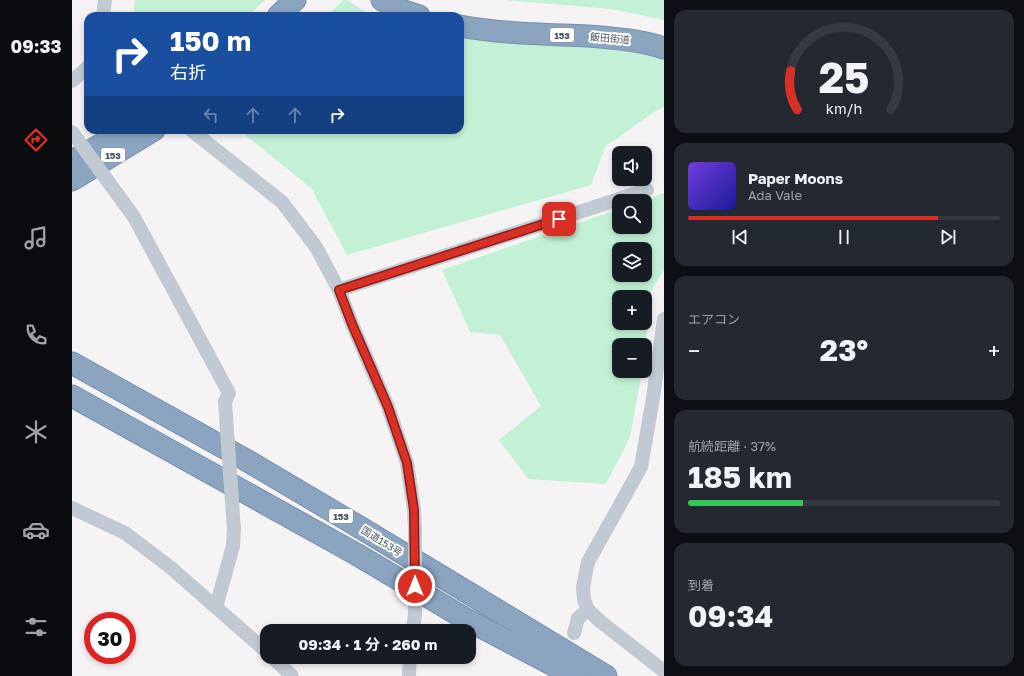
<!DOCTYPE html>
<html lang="ja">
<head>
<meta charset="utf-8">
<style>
  :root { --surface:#171b24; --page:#242831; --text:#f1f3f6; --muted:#9ea1a6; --line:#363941; --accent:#d93025 }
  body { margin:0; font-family:"Golos Text","Noto Sans JP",sans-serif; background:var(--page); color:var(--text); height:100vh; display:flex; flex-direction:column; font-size:15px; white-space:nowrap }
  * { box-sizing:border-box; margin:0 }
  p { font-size:13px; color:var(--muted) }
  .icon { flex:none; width:22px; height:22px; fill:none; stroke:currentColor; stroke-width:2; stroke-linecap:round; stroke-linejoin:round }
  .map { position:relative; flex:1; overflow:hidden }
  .side { display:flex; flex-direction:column; gap:10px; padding:10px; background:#0d0f14; width:360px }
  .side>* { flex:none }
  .top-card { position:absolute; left:12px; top:12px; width:380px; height:122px; border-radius:12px; box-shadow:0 2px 6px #0003; background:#1a4fa0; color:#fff; overflow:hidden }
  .controls { position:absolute; left:540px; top:146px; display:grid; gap:8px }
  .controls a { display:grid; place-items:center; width:40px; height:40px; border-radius:8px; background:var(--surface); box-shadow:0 2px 6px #0003; font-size:20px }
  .speed { position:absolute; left:12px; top:612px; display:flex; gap:8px; font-size:20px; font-weight:700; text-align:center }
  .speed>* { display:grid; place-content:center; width:52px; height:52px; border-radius:50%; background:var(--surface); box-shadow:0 2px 6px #0003; line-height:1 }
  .speed .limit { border:6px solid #d22; background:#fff; color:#111 }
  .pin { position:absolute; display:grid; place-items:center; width:34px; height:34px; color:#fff; margin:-17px; border-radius:8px; box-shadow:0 2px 6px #0006 }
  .me { position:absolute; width:44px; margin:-22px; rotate:0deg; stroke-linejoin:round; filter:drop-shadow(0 0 3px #0008) }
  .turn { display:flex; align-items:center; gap:14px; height:84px; padding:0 20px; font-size:18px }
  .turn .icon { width:52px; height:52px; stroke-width:2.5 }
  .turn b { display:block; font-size:28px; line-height:34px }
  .lanes { display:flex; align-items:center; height:38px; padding:0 20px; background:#0003; justify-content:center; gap:20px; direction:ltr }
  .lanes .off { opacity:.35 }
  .big { font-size:30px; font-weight:700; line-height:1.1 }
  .side .card { flex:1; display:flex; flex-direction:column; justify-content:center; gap:6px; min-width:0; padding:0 14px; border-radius:12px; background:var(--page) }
  .side .dial { align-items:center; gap:0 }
  .dial svg { height:104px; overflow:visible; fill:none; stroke:var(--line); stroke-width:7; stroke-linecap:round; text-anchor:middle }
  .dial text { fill:var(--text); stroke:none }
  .song { display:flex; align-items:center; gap:12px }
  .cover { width:48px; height:48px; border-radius:6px; background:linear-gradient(135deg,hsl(260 70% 55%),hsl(240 70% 35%)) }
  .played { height:4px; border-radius:2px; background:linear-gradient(90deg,var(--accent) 80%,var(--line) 80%) }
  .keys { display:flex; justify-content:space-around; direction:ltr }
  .heat { display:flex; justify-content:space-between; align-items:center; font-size:22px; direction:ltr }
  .charge { height:6px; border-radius:3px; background:linear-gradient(90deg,#34c759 37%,var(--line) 0) }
  .trip { position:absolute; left:188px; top:624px; width:216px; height:40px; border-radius:12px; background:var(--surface); box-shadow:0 2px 6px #0003; font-weight:700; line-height:40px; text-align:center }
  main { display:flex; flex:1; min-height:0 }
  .tab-bar { display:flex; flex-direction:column; width:72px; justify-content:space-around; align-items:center; background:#090b0e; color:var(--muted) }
  .tab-bar .icon { width:28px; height:28px }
  .tab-bar .current { color:var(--accent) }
  .tab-bar b { font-size:18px; color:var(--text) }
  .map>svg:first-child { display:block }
  .green { fill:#c3f1d5; fill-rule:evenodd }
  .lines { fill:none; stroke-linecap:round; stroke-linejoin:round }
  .highway-casing { stroke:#7690ad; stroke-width:23 }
  .minor { stroke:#c1cad2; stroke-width:14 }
  .highway { stroke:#8ba5c1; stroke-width:21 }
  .minor-bridge { stroke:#c1cad2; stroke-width:14 }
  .route-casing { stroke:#8d1f18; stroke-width:10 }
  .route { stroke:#d93025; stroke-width:7 }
  .labels { text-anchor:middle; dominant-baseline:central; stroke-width:4; stroke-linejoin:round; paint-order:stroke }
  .shield { fill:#fff; stroke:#808990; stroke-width:1 }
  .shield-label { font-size:9px; font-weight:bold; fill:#4a5661 }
  .street-label { font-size:10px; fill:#4a5661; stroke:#fff }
</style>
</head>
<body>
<main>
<nav class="tab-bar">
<b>09:33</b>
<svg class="icon current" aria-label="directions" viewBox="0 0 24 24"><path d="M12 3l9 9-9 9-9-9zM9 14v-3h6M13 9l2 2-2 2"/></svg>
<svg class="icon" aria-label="music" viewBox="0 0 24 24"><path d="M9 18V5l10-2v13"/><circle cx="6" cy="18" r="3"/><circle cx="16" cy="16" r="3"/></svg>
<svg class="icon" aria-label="phone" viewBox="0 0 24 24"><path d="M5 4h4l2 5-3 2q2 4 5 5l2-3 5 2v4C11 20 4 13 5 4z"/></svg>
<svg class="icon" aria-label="climate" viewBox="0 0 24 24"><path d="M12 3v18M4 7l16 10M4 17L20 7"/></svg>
<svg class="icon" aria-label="car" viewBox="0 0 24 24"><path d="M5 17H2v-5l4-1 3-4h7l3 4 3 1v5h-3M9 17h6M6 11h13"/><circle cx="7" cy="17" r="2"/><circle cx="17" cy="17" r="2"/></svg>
<svg class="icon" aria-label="filters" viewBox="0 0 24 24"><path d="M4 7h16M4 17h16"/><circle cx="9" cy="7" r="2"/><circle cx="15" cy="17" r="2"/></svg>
</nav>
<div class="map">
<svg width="592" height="676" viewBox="0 0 592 676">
  <rect width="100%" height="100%" fill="#f5f3f3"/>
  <g class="green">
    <polygon points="63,0 193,0 176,16 61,16"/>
    <polygon points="271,0 275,0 300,16 255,16"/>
    <polygon points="434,0 592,0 592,20 539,9"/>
    <polygon points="388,36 476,46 554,45 592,57 592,107 585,110 533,147 519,185 275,255 240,189 167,130 388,130"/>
    <path d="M592,193V270L579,291L573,349V345H547V371H570L558,437L534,484L456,479L427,440L469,406L428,335L398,332L370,270L547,209V227H573V201H569ZM547,249H573V275H547ZM547,297H573V323H547Z"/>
  </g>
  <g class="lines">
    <defs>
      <g id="highway">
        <polyline points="310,0 326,9 347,16"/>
        <polyline points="206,16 223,0"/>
        <path d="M388,26C430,34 474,34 516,36C542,38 568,40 592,48"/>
        <polyline points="0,161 55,130"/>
        <polyline points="0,180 82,130"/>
        <polyline points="0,363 174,460 289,528 534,676"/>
        <polyline points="0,396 284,554 392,618 502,676"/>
      </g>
    </defs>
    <use href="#highway" class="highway-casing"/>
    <g class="minor">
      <polyline points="31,16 33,0"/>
      <polyline points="0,81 16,67"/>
      <polyline points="119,130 210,202 244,247 267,290 280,324 316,407 335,463 342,510 343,530"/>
      <polyline points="62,217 157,393 153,402"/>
      <polyline points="267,290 575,190"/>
      <polyline points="592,319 581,398 569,467 516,562 511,587 512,600 516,610 529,622 592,671"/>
      <polyline points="0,508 53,533 98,567 195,652"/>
      <polyline points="144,607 161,546 162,530"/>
      <polyline points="341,631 343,614"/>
      <polyline points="502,633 506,618 516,610"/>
      <polyline points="200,657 220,676"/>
      <polyline points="337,676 338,657"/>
    </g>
    <use href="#highway" class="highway"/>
    <g class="minor-bridge">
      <polyline points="0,132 62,217"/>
      <polyline points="153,402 162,530"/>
      <polyline points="343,614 343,530"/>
    </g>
  </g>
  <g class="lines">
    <defs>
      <polyline id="route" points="343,586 342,510 335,463 316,407 280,324 267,290 487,219"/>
    </defs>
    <use href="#route" class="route-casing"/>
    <use href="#route" class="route"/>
  </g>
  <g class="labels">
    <g class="shield">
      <rect x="478" y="28" width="24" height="14" rx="3"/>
      <rect x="29" y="148" width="24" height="14" rx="3"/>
      <rect x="257" y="509" width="24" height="14" rx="3"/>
    </g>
    <g class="shield-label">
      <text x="490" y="35">153</text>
      <text x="41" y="155">153</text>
      <text x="269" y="516">153</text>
    </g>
    <g class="street-label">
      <text transform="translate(538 38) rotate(5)">飯田街道</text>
      <text transform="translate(310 541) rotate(32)">国道153号</text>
    </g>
  </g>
</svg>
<div class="controls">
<a><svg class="icon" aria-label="sound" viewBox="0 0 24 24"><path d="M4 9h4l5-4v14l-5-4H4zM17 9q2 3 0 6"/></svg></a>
<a><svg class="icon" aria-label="search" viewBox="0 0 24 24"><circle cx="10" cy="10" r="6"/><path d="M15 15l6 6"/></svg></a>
<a><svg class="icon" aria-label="layers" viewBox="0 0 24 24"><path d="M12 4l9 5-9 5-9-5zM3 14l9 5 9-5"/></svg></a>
<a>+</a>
<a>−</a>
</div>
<div class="speed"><div class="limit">30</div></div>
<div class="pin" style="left:487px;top:219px;background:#d93025"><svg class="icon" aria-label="arrive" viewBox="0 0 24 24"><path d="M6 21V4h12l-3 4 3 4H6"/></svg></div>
<svg class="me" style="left:343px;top:586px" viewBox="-20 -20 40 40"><circle r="17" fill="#d93025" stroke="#fff" stroke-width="3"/><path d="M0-11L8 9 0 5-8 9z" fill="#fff"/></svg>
<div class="trip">09:34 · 1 分 · 260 m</div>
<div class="top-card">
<div class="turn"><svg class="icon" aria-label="right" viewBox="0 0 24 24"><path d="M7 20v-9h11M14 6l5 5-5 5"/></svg><div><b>150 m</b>右折</div></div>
<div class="lanes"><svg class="icon off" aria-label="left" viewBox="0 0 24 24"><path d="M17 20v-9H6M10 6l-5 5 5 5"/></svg><svg class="icon off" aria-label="ahead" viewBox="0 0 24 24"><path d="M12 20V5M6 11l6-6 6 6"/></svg><svg class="icon off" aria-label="ahead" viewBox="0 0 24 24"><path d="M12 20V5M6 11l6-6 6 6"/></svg><svg class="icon" aria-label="right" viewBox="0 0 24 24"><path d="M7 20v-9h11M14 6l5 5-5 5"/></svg></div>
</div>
</div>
<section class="side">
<div class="card dial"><svg viewBox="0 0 100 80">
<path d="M14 69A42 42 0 1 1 86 69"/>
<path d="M14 69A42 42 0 0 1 9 39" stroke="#d93025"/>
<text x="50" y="56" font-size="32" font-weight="700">25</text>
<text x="50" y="72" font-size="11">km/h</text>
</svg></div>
<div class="card">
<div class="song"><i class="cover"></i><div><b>Paper Moons</b><p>Ada Vale</p></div></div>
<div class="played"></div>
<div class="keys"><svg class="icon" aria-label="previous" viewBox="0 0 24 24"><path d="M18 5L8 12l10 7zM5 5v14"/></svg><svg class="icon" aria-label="pause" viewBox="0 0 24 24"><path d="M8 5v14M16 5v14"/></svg><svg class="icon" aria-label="next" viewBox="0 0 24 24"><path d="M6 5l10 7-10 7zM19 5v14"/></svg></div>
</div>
<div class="card"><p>エアコン</p>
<div class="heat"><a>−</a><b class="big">23°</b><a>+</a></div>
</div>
<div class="card"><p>航続距離 · 37%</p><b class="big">185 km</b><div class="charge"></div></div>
<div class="card"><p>到着</p><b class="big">09:34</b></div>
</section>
</main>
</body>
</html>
